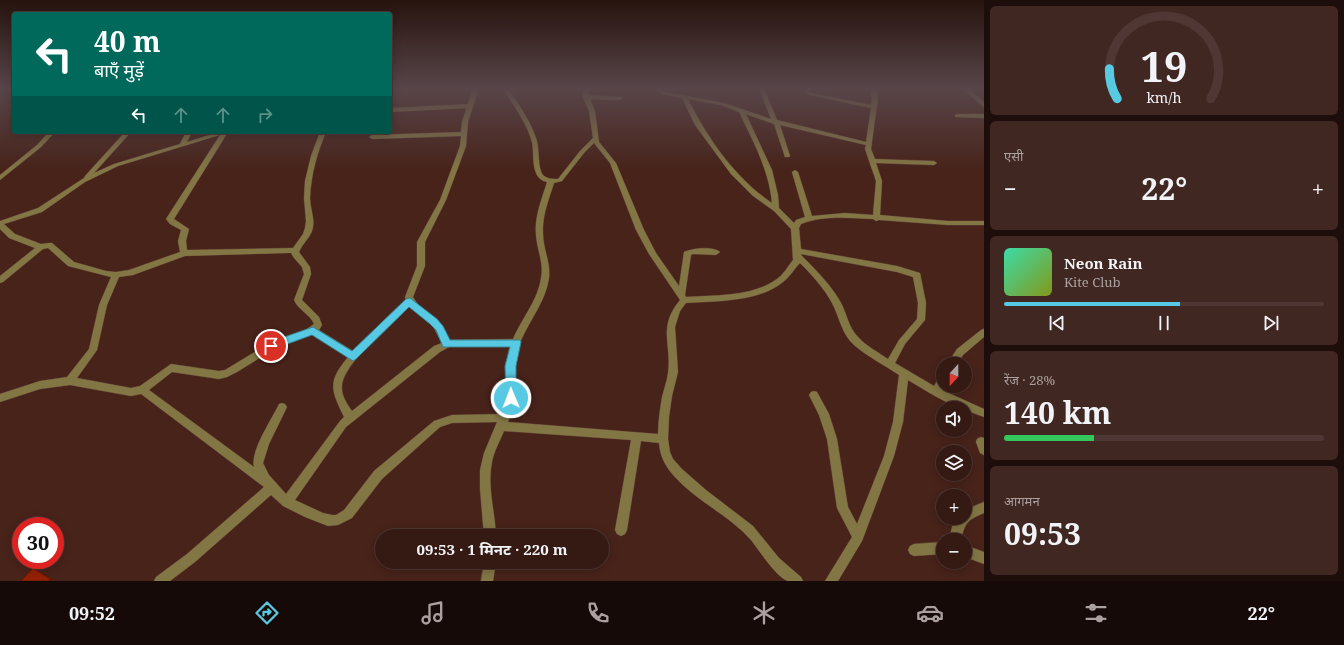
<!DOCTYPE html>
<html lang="hi">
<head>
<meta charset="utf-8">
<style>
  :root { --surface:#351a14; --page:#402722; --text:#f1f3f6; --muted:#aaa1a0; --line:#4f3834; --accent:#57c9e2 }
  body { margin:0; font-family:"Noto Serif","Noto Sans Devanagari",serif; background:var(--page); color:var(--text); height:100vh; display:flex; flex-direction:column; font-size:15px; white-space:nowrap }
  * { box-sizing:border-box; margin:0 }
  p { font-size:13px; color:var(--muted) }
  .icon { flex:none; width:22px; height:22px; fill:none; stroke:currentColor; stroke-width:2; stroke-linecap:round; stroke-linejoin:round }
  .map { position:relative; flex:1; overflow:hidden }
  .side { display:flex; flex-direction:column; gap:6px; padding:6px; background:#1d0e0b; width:360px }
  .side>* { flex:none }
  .top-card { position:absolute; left:12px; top:12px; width:380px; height:122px; border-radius:4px; box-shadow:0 2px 10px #0003,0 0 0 1px var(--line); background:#00695c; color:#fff; overflow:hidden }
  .needle { width:26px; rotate:201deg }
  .tools { position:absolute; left:936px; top:357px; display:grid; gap:8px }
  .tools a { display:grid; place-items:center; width:36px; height:36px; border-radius:50%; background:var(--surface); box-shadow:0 2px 10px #0003,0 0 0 1px var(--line); font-size:20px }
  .speed { position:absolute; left:12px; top:517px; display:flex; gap:8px; font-size:20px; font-weight:700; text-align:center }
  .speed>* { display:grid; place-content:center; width:52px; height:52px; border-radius:50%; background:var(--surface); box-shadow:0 2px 10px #0003,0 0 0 1px var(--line); line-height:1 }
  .speed .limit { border:6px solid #d22; background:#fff; color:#111 }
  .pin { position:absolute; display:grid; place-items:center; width:34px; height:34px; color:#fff; margin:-17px; border:2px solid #fff; border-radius:50%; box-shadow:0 1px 4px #0007 }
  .me { position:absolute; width:44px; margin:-22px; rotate:359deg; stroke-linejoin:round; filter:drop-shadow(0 0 3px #0008) }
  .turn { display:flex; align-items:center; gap:14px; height:84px; padding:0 16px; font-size:18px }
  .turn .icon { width:52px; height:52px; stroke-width:2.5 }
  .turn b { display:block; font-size:28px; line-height:34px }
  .lanes { display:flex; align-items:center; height:38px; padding:0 16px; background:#0003; justify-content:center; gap:20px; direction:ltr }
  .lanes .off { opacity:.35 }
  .big { font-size:30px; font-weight:700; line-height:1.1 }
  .side .tile { flex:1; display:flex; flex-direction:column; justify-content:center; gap:6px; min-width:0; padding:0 14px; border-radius:6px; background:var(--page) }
  .side .dial { align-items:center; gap:0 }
  .dial svg { height:104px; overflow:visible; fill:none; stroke:var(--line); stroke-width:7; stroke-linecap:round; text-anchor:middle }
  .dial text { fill:var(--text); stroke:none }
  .song { display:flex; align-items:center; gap:12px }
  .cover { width:48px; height:48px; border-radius:6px; background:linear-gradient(135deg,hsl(160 70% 55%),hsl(70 70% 35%)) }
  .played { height:4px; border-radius:2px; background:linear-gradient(90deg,var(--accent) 55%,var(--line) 55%) }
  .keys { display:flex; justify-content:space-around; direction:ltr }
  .heat { display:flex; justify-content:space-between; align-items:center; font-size:22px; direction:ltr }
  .charge { height:6px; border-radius:3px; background:linear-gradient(90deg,#34c759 28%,var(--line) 0) }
  .trip { position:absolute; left:375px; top:529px; width:234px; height:40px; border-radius:20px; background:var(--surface); box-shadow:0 2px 10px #0003,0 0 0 1px var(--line); font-weight:700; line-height:40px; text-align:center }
  .dock { display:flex; height:64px; justify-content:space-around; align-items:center; background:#150a08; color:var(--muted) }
  .dock .icon { width:28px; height:28px }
  .dock .selected { color:var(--accent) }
  .dock b { font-size:18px; color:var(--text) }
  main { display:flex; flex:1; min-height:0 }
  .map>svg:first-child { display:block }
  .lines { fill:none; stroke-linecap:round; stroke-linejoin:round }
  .lane-casing { stroke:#613f36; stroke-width:4.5 }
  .street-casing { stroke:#613f36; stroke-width:1 }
  .lane { stroke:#837645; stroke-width:4 }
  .street { fill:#837645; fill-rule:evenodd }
  .shaded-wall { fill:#681700 }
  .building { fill:#942100; stroke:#681700 }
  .route { fill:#57c9e2; stroke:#398393 }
</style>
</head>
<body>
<main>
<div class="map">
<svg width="984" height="581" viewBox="0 0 984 581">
  <rect width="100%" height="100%" fill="#47231a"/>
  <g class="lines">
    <defs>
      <polyline id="lane" points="390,110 469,106"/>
      <g id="street">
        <path d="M473,88H479L468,122L466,146L446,200L425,242V266L413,297L419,306L437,319L449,340L513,339C522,318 538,300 541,278C544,263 537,250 536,235C534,217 542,199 547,182C542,181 538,178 536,173C532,163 534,152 532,142C527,123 513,105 503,88H508C518,104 530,120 536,138C540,148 537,167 543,175C547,179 553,179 558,179L580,151L593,138L589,111L583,97L582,88H587L589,95L622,97V99L620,100L590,99L595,111L599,142L616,163L644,230L656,253L679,286L684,252C692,248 714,246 720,252L716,255L693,254L691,255L685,295L686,297C715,295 752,297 777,279C784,274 788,266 793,260L791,229L774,211L753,196L731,174L695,125L682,98L663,94L652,88H659L666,92L724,103L771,119L759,88H764L777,120L866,142L871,108L809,95L805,93V88H811V92L812,93L871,105L872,98L870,88H876L878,98L871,149L875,159L934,161L937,163L934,165L876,163L882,181L880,215L948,221H984V225H948L879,220L876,221L873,219C849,218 823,215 801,224L799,228L801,249L897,266L920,273L926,303L925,320L905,344L895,363L934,386L940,376L943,375L944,386L942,390L984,409V417L965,410V408C952,408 920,387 908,380L903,422L894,456L862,541L838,581H825L852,537L837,508L827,439L819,415L809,395L811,392L814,391L817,392L829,414L837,439L848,507L857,524L884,456L893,422L899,375C886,366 861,353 851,342C841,331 839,316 832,303C824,288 812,275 800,263C794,269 790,277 783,282C759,302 716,301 686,303L680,311L675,327L678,372L672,396L669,417L668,439L670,452L673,459L682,469L706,490L753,526L779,558L801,577L803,581C799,581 792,581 788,581C776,577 759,550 751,540C729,515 696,501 674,476C665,466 660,456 659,443L641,441L627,530L625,534L621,536L617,534L615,530L631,440L504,431C500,441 494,451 492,462C487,487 495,511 496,536H484L480,489V470L484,453L497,422L452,423L440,427L382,479L352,518L338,525L328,526L305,517L283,506L271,495L195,562L170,581H154L156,577L187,554L264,487L141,394L131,396L70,385L40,389L0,402V394L40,381L67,377L89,349L99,305L111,277L68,266L48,248L43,249L3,282L0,283V276L35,248L9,238L0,229V221L38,208L84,178L85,176L125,132H131L94,173L114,164L180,144L186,132H192L187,142L219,132H228L174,219L189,229L186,241L187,250L293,248L303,234L305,228L306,221L304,198L305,181L311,156L320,132H326C317,153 311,175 310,198C310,209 316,220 312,231C309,239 302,244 299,252L310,267L311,274L302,300L319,317L322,325L319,330L353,351L406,300L405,297L417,266V242L440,200L460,146L461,136L372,139L369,137L372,135L461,132L462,122ZM688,99L721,105L739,112C753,141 769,170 772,203C735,178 708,139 688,99ZM746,114L774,124L785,157H789L790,156L780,125L866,145L865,149L876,181L873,215L845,213L812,216L798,172L795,170L792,172L805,217L796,220L794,223L779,208L778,195L772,170ZM220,135L166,219L170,224L181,230L178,241L180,252L129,270L116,272L106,271L74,262L52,243H49L41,244L15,234L4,224L42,212L85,182L118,166ZM594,143L610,163L636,230L649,254L680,300C657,328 672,343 668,373C667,381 664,389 662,397C660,409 658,422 658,434L508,422C512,413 516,403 516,393C517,380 513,366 517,353C523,327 545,306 549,278C551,263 543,249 543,233C542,216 549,199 554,183L562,181L584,153ZM291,253L294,258L302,267L304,274L294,300C298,310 310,314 314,324L304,331L281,338L271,342L225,370L219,371L171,364L140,386L131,388L77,378L97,350L107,305L119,277L133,275L185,256ZM801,254L897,272L913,277L918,303L917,319L899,340L888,359C878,352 866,346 858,337C848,327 847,313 840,301C830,284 816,270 802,256ZM409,306L431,323L442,343L434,346L352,411C347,404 341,395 342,386C343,364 393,321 409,306ZM313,334L348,357C327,382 331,390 344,417L340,421L286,494L269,475L263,463L269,444L287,407L285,404L282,403L279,404C272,419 250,451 254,467L149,390L172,372L219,379L227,377L237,372L277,347ZM451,346H510C503,368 510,391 502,414L452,415L434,421L374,471L344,510L336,515H332L323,513L295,500L346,427L440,352Z"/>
        <polygon points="962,88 968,88 984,102 984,107"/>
        <polygon points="957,114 984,114 984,118 955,117 955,115"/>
        <polygon points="49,132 55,132 41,147 0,180 0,175 37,145"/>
        <polygon points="984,329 984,337 963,355 957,364 947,364 957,349 981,330"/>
        <polygon points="981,437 984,438 984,455 980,453 976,442 977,439"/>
        <path d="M984,502V513C968,520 965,522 961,540H949L952,527L957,518H965V510Z"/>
        <polygon points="943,542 943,554 914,556 910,554 908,550 910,546 914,544"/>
        <polygon points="965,545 984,552 984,564 965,557"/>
        <polygon points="484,562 496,562 493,581 481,581"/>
      </g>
    </defs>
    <use href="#lane" class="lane-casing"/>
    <use href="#street" class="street-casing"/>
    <use href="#lane" class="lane"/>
    <use href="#street" class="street"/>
  </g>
  <polygon class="shaded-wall" points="33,568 40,572 55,581 48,581"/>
  <polygon class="building" points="33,568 50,579 48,581 21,581"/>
  <linearGradient id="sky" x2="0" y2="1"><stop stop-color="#27130e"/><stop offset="0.52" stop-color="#584549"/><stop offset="1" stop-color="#584549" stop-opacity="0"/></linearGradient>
  <rect width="984" height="170" fill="url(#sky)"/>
  <polygon class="route" points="410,298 437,319 443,326 450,340 520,340 521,342 516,366 516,398 515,401 511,403 507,401 506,398 505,366 510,347 443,347 436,330 430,324 409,307 356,359 353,361 312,335 271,350 267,349 266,346 267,343 313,327 352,351 406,299"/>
</svg>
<div class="tools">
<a><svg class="needle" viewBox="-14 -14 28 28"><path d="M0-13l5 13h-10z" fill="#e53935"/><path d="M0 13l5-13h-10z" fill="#aaa1a0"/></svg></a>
<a><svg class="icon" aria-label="sound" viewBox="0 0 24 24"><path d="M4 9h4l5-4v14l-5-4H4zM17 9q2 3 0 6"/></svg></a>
<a><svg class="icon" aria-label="layers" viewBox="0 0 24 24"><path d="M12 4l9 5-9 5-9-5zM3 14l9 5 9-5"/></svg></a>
<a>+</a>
<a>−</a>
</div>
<div class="speed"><div class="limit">30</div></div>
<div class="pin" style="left:271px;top:346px;background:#d93025"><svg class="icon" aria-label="arrive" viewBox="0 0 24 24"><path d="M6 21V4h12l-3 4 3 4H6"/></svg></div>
<svg class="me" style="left:511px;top:398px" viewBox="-20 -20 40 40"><circle r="17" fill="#57c9e2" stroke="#fff" stroke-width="3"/><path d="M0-11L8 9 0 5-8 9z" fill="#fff"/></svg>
<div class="trip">09:53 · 1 मिनट · 220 m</div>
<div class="top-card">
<div class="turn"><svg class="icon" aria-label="left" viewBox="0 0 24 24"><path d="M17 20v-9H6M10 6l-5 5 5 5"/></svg><div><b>40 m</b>बाएँ मुड़ें</div></div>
<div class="lanes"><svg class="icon" aria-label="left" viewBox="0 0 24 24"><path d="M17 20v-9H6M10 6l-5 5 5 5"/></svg><svg class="icon off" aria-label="ahead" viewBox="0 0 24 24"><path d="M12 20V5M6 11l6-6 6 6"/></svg><svg class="icon off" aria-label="ahead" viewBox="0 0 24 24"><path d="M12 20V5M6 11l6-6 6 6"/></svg><svg class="icon off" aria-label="right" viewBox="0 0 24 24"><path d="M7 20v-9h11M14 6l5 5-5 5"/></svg></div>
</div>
</div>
<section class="side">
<div class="tile dial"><svg viewBox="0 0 100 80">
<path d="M14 69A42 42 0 1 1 86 69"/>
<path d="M14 69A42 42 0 0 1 8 46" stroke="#57c9e2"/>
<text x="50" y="56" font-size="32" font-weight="700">19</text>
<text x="50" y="72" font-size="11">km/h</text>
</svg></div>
<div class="tile"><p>एसी</p>
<div class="heat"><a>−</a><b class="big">22°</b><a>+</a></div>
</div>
<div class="tile">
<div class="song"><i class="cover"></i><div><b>Neon Rain</b><p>Kite Club</p></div></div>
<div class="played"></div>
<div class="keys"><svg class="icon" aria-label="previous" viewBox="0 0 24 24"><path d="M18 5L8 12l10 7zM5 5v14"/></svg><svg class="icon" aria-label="pause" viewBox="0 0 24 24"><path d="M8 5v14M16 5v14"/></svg><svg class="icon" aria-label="next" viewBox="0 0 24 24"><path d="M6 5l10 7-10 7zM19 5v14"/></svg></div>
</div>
<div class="tile"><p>रेंज · 28%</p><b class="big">140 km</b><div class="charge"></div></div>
<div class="tile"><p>आगमन</p><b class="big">09:53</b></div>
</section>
</main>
<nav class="dock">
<b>09:52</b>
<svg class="icon selected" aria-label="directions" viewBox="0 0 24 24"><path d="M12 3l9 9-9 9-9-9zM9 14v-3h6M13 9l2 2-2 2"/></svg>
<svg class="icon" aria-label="music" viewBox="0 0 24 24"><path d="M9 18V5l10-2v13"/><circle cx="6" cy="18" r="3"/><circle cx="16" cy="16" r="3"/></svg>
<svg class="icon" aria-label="phone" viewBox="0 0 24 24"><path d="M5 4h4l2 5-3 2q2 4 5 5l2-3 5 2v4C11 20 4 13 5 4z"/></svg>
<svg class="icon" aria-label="climate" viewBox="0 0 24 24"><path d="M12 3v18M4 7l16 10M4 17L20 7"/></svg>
<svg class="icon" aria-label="car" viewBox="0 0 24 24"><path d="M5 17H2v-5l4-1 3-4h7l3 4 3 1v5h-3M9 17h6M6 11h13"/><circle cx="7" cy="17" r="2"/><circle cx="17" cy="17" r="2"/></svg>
<svg class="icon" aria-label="filters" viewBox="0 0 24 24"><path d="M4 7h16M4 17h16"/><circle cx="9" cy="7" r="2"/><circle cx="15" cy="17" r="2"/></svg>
<b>22°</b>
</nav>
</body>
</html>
